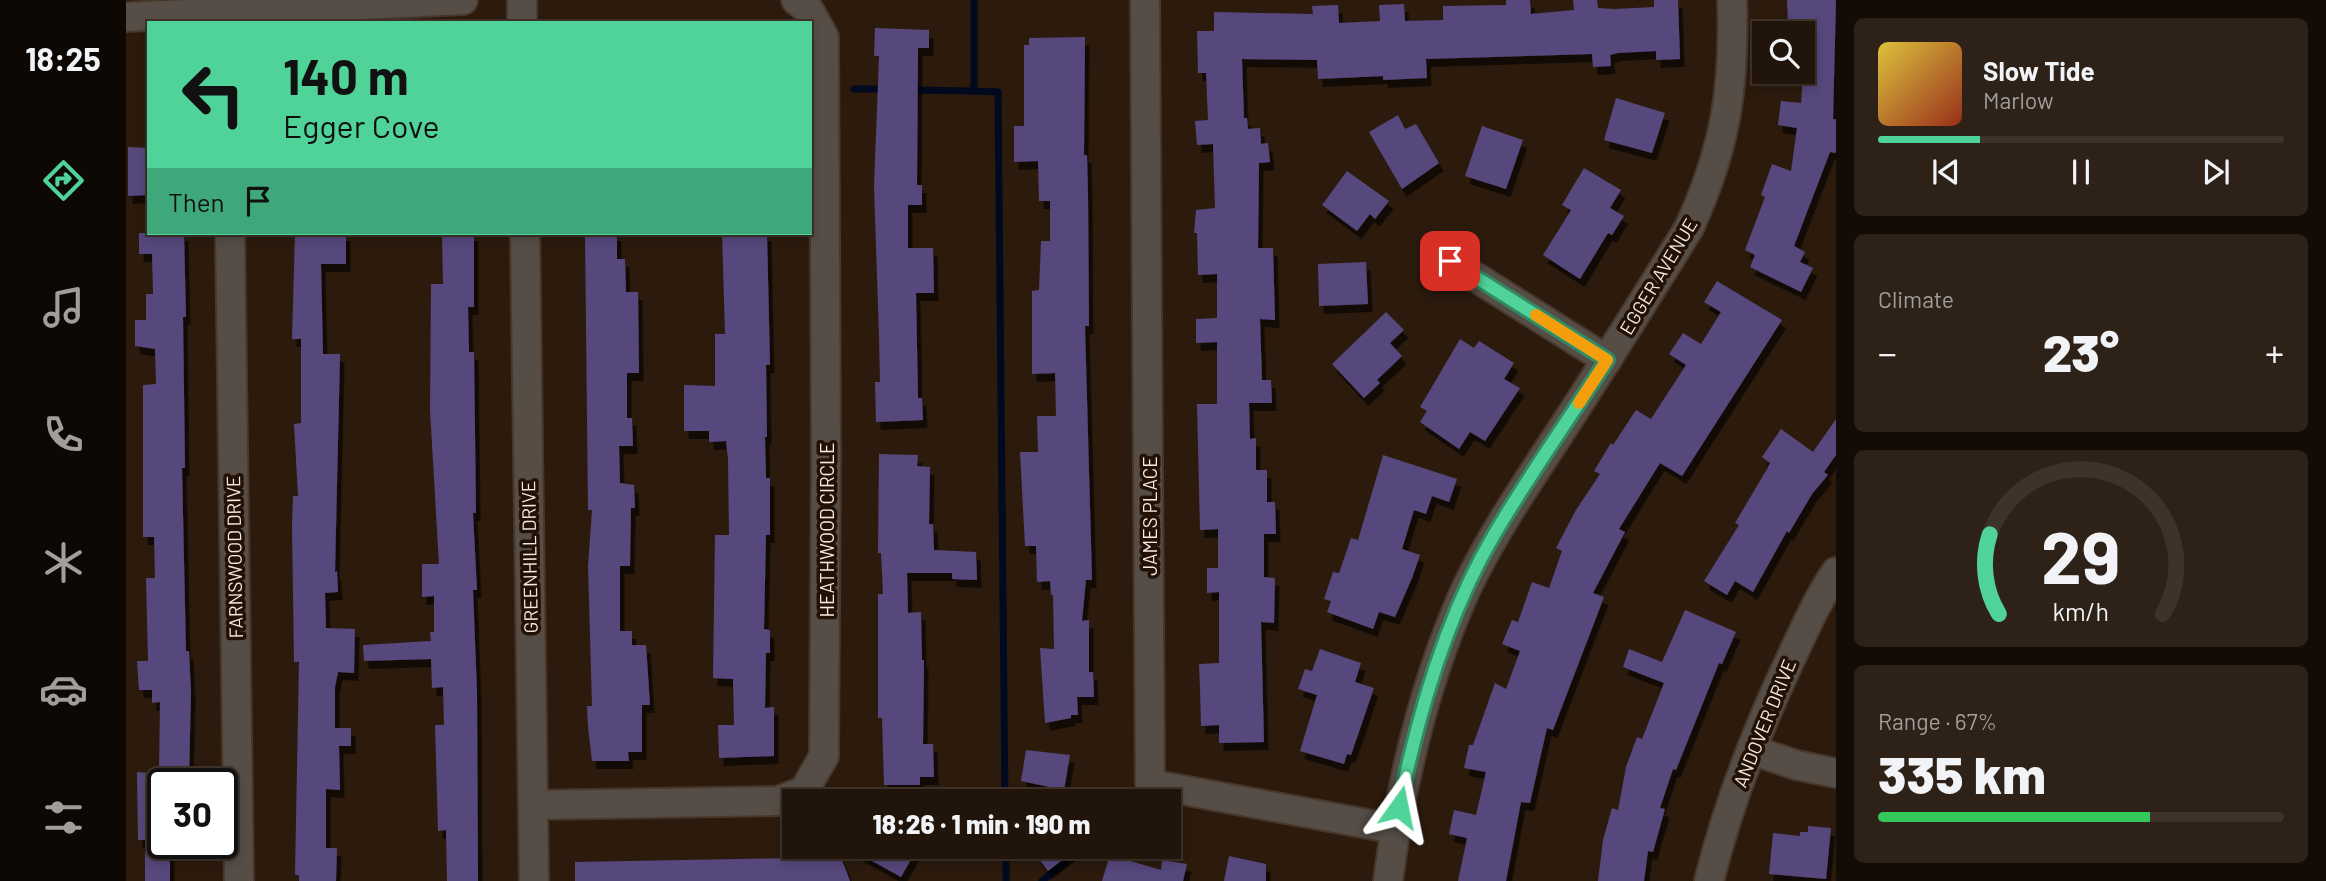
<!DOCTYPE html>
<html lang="en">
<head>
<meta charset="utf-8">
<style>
  :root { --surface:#21140a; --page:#2d2118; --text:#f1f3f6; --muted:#a29e9c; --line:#3e332b; --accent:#4fd399 }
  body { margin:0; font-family:Barlow,sans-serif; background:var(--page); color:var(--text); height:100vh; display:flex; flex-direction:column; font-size:26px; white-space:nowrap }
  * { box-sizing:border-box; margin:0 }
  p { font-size:23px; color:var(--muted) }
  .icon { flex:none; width:38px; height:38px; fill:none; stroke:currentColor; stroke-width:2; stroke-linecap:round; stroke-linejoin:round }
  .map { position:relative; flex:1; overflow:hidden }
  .panel { display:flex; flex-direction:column; gap:18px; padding:18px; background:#120b06; width:490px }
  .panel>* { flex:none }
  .banner { position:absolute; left:21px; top:21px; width:665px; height:214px; border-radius:0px; box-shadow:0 4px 10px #0003,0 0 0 2px var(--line); background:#4fd399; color:#111; overflow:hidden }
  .tools { position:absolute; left:1626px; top:21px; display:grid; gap:14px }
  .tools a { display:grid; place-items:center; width:63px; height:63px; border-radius:0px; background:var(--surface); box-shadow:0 4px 10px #0003,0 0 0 2px var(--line); font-size:35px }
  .speed { position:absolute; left:21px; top:768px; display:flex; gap:14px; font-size:35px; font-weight:700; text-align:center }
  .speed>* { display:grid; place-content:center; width:91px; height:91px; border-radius:50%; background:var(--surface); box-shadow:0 4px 10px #0003,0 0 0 2px var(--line); line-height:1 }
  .speed .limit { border:4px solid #111; border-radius:10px; background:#fff; color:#111 }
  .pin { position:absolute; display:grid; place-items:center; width:60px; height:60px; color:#fff; margin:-30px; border-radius:14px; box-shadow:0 4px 10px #0006 }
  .me { position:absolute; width:77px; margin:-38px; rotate:12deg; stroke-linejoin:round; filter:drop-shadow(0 0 5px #0008) }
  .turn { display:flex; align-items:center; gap:24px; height:147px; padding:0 21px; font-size:32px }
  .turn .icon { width:91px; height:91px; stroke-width:2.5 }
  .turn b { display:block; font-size:49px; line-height:60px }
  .then { display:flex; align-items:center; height:66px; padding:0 21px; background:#0003; gap:14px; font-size:26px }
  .big { font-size:52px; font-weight:800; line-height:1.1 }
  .panel .card { flex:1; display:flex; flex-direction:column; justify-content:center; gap:10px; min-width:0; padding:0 24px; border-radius:10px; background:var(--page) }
  .panel .dial { align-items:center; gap:0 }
  .dial svg { height:182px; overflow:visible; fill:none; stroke:var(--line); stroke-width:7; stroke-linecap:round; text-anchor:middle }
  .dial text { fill:var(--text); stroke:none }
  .song { display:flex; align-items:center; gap:21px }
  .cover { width:84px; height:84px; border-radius:10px; background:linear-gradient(135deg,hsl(50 70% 55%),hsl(10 70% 35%)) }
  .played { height:7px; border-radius:4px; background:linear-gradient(90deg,var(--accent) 25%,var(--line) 25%) }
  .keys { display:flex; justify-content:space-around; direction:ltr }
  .heat { display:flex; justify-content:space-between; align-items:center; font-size:38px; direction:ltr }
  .charge { height:10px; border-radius:5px; background:linear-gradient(90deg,#34c759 67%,var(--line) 0) }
  .trip { position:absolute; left:656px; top:789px; width:399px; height:70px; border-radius:0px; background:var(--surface); box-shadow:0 4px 10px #0003,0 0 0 2px var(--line); font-weight:800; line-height:70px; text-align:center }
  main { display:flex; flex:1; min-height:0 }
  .tabs { display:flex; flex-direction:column; width:126px; justify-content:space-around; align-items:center; background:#0d0804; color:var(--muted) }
  .tabs .icon { width:49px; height:49px }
  .tabs .selected { color:var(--accent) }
  .tabs b { font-size:32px; color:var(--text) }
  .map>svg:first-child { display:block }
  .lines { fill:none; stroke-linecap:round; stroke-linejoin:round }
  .stream { stroke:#00091e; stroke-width:7 }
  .building { fill:#57477c; filter:url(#shadow) }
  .minor-casing { stroke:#48382b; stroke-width:32 }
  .minor { stroke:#554d46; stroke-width:28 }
  .route-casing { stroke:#338963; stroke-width:18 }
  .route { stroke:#4fd399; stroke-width:12 }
  .slow { stroke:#f59e0b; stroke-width:12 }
  .labels { text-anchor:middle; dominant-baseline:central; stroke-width:7; stroke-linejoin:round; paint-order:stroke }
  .street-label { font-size:19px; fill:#f5e9e0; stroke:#221105 }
</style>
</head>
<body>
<main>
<nav class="tabs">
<b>18:25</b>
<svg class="icon selected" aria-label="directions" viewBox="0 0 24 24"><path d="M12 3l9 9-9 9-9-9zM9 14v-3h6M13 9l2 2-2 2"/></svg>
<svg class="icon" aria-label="music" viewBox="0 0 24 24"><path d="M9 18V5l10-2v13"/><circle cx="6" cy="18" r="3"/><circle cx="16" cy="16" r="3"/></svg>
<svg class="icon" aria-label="phone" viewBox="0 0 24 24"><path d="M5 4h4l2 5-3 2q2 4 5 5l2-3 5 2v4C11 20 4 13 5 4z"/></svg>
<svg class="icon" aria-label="climate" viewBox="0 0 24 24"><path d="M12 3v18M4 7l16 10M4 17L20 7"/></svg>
<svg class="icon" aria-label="car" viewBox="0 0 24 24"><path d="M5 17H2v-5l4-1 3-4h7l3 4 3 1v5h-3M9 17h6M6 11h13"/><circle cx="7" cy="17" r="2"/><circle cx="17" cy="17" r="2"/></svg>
<svg class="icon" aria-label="filters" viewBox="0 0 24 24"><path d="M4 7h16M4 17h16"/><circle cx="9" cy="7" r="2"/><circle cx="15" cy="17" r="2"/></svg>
</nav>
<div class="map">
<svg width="1710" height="881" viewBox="0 0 1710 881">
  <defs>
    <filter id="shadow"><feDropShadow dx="4.5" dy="8" stdDeviation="0" flood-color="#0009"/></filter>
  </defs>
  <rect width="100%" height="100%" fill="#2c1b0d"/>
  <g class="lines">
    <g class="stream">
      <polyline points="848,0 848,91 872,92 879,802"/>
      <polyline points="728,89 758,89"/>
      <polyline points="784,90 848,91"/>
      <polyline points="880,847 880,881"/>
      <polyline points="916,881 958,847"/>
    </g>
  </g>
  <g class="building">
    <polygon points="1380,0 1404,0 1405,14 1448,10 1447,0 1471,0 1472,8 1489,9 1528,7 1528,0 1552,0 1554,59 1530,60 1530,51 1492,53 1484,55 1485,66 1467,67 1466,54 1300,59 1301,78 1257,80 1257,76 1192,79 1191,60 1116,59 1118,118 1121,118 1122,129 1134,128 1135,144 1142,143 1144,162 1133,163 1132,248 1147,248 1149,320 1134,319 1136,380 1145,380 1146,403 1123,403 1124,439 1130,438 1130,470 1141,470 1141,502 1149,502 1150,534 1138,534 1138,577 1149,578 1148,623 1135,622 1138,742 1093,743 1093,725 1075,726 1074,689 1073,664 1093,663 1093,592 1081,593 1081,568 1092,568 1092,529 1074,530 1071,404 1091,404 1091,342 1070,343 1070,319 1091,318 1091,274 1072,275 1071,233 1068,233 1070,210 1089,208 1087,144 1071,145 1069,121 1082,120 1080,73 1072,73 1071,31 1088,31 1088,12 1187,14 1186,6 1212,5 1213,23 1254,21 1253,5 1278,4 1279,21 1317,20 1317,6 1380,5"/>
    <polygon points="1661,0 1710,0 1707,119 1710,119 1710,153 1704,152 1668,246 1679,252 1674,262 1687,268 1675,292 1624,267 1629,255 1619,250 1639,197 1635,195 1646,164 1665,171 1671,128 1652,125 1655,101 1675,103 1678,60 1676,22 1662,23"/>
    <polygon points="749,28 803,30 803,48 792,48 791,185 796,185 796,205 782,205 782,248 807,248 808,293 790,293 792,398 796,398 797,420 750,422 749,382 754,382 753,336 748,186 753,56 748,56"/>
    <polygon points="959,37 958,155 961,155 962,194 963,326 959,326 966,580 960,580 956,621 963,620 963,672 967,672 968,697 951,697 952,715 945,715 945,718 919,723 914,648 928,649 927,595 925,595 924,581 911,582 910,546 899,546 894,452 912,452 911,416 930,416 929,373 906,374 906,291 913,290 915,241 924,241 924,201 913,201 912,161 888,162 888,126 898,126 898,45 903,45 903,38"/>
    <polygon points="1490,98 1539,113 1526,153 1478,140"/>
    <polygon points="1272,115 1279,129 1290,124 1313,163 1276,189 1243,132"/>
    <polygon points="1356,126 1397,140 1380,189 1339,176"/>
    <polygon points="2,147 23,148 23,195 2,196"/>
    <polygon points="1458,168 1495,190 1484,208 1498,216 1486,235 1482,233 1454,279 1417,255 1445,210 1436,205"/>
    <polygon points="1221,171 1263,201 1249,219 1244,214 1231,231 1196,205"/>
    <polygon points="13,233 58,233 60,317 57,317 59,468 56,468 60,651 63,651 65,693 63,776 37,776 37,844 44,844 44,881 19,881 19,840 12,840 11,772 33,774 34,702 26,703 26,690 13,690 11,661 22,661 20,578 29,578 28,537 17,537 17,385 30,384 29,349 9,346 9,320 20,320 20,294 27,294 26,254 13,254"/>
    <polygon points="169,233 220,233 220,264 195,264 197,354 214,354 209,572 211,571 212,592 199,593 200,628 229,629 228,673 212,672 209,687 209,728 225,728 225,746 213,746 214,790 200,789 200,848 211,848 210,881 173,881 173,875 169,875 173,662 168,662 166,526 167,496 172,496 168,424 175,423 175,339 166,339"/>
    <polygon points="316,233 348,233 348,307 342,307 343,352 348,352 350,513 347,513 351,590 347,590 351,692 352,881 321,881 320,830 312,831 309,725 318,725 317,687 306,688 305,659 238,661 237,645 305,641 304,632 308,632 308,596 296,597 296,564 313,564 304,410 305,284 317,284"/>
    <polygon points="459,233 491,233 491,259 499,259 500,292 512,292 513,373 501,373 501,418 506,418 507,446 493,446 494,483 508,485 509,508 505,508 504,566 494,566 494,631 506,631 506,645 520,645 524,705 516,705 516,752 502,752 503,761 466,761 462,727 461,706 466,706 462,566 466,510 462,510"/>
    <polygon points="596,233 641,233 644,365 640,365 641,437 639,437 640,478 644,478 644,535 640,535 638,629 644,630 644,653 640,653 639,708 648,707 648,756 593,758 592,725 608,725 607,679 587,678 589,535 603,535 602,459 600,441 583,442 583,431 558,431 558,385 589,386 589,334 599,334"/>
    <polygon points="1240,262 1242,304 1193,306 1192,264"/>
    <polygon points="1591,281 1656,320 1556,476 1534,463 1493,529 1499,532 1467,593 1478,597 1470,618 1427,730 1421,728 1404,803 1395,802 1380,881 1332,881 1341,838 1323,834 1328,810 1350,815 1360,772 1338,768 1343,745 1347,745 1369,683 1380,689 1394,651 1376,644 1386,620 1392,622 1406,582 1423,588 1436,551 1430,548 1450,510 1474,474 1468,471 1485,443 1487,445 1510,410 1525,419 1560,365 1543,354 1557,333 1575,344 1595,312 1578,302"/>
    <polygon points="1260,312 1278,330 1264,343 1276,356 1251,380 1254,383 1238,398 1206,364"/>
    <polygon points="1334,339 1348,348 1353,341 1388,363 1378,379 1394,388 1359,441 1344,432 1333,449 1294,422 1301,411 1294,407"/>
    <polygon points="1710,419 1710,455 1698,472 1702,475 1686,494 1663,533 1661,531 1627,592 1609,581 1601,595 1578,581 1613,525 1609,523 1641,469 1644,463 1636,457 1655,429 1687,452"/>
    <polygon points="753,454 792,455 791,466 804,467 803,524 807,524 808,550 850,552 851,580 826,579 826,573 781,573 782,613 795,612 796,660 798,660 797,744 807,744 808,777 794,777 794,785 758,785 756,718 752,718 752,594 757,594 755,553 752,553"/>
    <polygon points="1257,455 1331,479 1323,502 1306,496 1300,514 1288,510 1276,549 1294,555 1286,578 1269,617 1253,612 1247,629 1201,612 1205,601 1198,599 1207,572 1213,573 1225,538 1232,540"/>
    <polygon points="1559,610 1610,632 1596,664 1593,663 1550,770 1547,769 1534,808 1539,809 1527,852 1522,851 1518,881 1472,881 1477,840 1486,808 1492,810 1500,767 1511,737 1516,739 1538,683 1497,667 1503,649 1536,662"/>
    <polygon points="1194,649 1235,663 1229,682 1248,688 1225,755 1221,754 1218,764 1174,751 1191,695 1172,689 1179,669 1186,671"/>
    <polygon points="900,750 944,755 938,790 895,781"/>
    <polygon points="1682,826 1705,828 1700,879 1643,874 1647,833 1674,836 1674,832 1682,832"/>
    <polygon points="685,847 711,847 724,881 449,881 449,862 667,858"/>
    <polygon points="721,847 792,847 775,877"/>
    <polygon points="904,847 953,847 922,871"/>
    <polygon points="984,855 1035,870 1036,860 1061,864 1057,881 976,881"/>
    <polygon points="1103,856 1140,864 1140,881 1098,881"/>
  </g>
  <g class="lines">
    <defs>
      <g id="minor">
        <polyline points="396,0 396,23"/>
        <polyline points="1019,0 1024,784 1269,829"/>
        <polyline points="0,17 337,0"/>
        <polyline points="104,233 113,881"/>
        <polyline points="399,233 408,881"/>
        <polyline points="1324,261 1481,360"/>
        <polyline points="1626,750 1670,765 1710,773"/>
        <polyline points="407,805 652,801 678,791 698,756 700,454 698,37 683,10 670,0"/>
        <path d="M1262,881C1275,782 1299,680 1340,589C1369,528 1408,473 1444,417C1485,354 1524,291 1563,228C1600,147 1609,87 1606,0"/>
        <path d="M1583,881C1602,804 1631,730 1665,658C1679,628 1692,599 1710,572"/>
      </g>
    </defs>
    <use href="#minor" class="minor-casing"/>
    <use href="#minor" class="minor"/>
  </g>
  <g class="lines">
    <defs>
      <path id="route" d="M1273,807C1292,714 1320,616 1368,535C1403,475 1444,418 1481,360L1324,261"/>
    </defs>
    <use href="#route" class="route-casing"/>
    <use href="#route" class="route"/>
    <polyline class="slow" points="1410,315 1481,360 1453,403"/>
  </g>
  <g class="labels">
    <g class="street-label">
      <text transform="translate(1532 276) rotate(-59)">EGGER AVENUE</text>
      <text transform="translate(1023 516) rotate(-90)">JAMES PLACE</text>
      <text transform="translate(700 530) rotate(-90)">HEATHWOOD CIRCLE</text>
      <text transform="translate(108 557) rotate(-91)">FARNSWOOD DRIVE</text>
      <text transform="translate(403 557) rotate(-91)">GREENHILL DRIVE</text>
      <text transform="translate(1638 723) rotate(-68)">ANDOVER DRIVE</text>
    </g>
  </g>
</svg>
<div class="tools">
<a><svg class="icon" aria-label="search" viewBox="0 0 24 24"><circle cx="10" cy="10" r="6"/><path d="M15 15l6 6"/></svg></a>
</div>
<div class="speed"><div class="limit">30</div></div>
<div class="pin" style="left:1324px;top:261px;background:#d93025"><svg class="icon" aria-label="arrive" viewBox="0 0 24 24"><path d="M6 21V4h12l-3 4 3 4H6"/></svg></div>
<svg class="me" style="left:1273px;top:807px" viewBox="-20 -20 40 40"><path d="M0-17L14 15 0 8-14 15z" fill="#4fd399" stroke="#fff" stroke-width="4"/></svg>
<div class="trip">18:26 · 1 min · 190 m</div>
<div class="banner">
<div class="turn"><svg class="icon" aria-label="left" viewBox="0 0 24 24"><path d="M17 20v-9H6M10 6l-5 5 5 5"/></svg><div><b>140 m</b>Egger Cove</div></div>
<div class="then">Then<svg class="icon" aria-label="arrive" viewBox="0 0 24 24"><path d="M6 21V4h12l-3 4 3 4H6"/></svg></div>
</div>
</div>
<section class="panel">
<div class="card">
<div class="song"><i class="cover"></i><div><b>Slow Tide</b><p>Marlow</p></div></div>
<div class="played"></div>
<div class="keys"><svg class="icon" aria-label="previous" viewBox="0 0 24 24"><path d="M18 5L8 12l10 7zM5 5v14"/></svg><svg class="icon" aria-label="pause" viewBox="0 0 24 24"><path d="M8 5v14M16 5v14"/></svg><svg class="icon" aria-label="next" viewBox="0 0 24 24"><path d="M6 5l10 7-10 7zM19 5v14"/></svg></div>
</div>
<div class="card"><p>Climate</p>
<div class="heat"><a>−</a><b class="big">23°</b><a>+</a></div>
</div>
<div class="card dial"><svg viewBox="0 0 100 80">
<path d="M14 69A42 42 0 1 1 86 69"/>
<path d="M14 69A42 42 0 0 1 10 34" stroke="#4fd399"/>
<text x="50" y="56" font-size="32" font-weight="700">29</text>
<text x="50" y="72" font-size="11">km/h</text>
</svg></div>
<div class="card"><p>Range · 67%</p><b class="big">335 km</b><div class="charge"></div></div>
</section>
</main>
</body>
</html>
